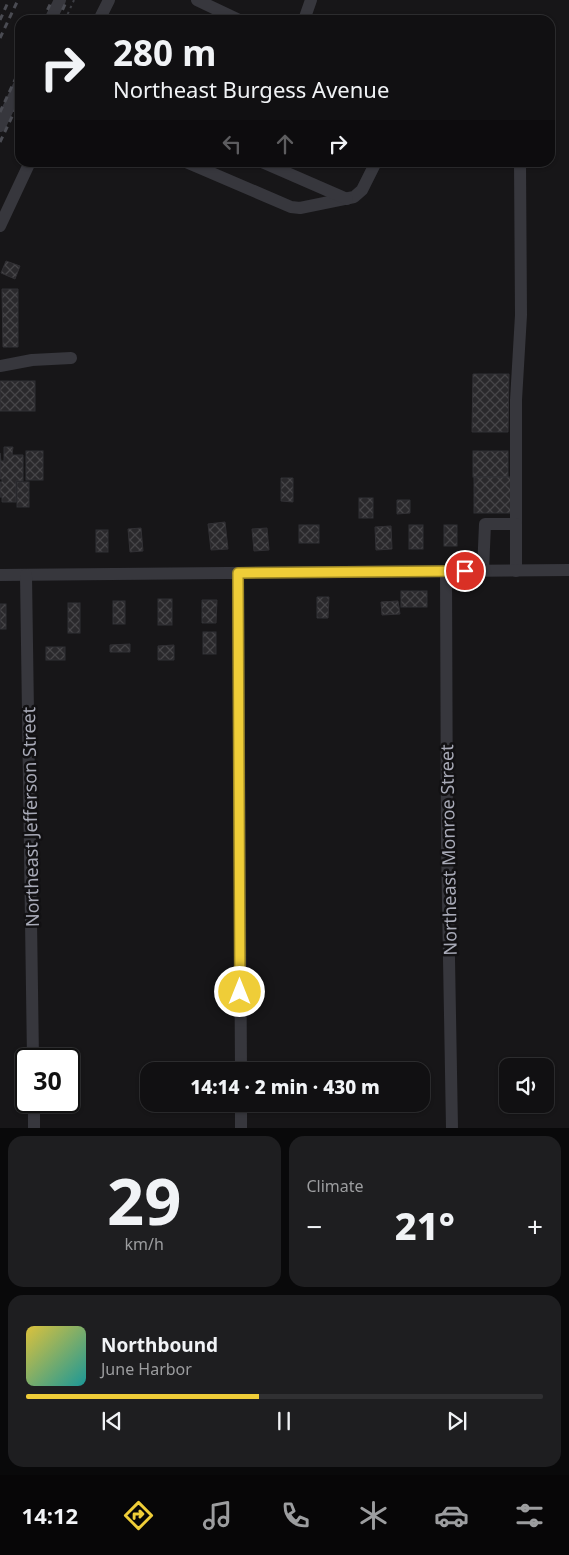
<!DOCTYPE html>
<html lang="en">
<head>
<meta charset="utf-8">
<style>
  :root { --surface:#111012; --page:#1e1e20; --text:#f1f3f6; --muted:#9c9d9f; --line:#303032; --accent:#efcd38 }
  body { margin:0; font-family:"Noto Sans",sans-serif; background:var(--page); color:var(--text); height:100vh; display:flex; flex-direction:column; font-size:19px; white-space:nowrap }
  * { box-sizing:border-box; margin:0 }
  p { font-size:16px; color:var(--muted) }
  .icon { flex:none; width:28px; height:28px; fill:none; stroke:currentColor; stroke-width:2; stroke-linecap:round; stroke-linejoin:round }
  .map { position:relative; height:1128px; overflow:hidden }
  .panel { display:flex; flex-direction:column; gap:8px; padding:8px; background:#09090a; flex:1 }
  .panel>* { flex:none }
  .guide { position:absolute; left:15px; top:15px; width:540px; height:152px; border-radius:15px; box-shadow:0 1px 4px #0004,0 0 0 1px var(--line); background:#111012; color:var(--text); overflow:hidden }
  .controls { position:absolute; left:499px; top:1058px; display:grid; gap:10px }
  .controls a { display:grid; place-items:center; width:55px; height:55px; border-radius:10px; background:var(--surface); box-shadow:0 1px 4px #0004,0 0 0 1px var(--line); font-size:25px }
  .speed { position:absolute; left:15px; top:1048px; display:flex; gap:10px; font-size:25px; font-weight:700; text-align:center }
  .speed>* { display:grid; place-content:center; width:65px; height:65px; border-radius:50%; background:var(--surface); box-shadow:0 1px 4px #0004,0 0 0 1px var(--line); line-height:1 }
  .speed .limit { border:2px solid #111; border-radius:8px; background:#fff; color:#111 }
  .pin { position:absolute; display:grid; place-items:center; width:42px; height:42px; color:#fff; margin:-21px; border:2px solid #fff; border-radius:50%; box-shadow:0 1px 5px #0007 }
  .me { position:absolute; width:55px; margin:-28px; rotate:0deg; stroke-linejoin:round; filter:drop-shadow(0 0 4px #0008) }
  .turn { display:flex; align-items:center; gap:18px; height:105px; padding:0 15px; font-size:22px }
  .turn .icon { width:65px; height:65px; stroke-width:2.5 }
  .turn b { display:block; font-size:35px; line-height:42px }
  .lanes { display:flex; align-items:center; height:48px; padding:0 15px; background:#0003; justify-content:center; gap:25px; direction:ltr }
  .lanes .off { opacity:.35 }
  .big { font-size:38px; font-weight:800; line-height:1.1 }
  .panel .tile { flex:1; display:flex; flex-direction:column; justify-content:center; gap:8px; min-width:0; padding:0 18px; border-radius:15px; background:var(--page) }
  .panel .dial { align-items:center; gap:0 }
  .dial b { font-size:65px; line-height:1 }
  .song { display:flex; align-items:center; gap:15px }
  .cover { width:60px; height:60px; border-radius:8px; background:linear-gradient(135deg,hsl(50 70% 55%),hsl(180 70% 35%)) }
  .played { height:5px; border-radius:2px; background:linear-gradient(90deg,var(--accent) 45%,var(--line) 45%) }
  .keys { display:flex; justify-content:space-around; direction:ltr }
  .heat { display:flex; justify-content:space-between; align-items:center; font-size:28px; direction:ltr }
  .panel .tiles { flex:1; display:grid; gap:8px; grid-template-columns:1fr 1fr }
  .tile:last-child { grid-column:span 2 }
  .trip { position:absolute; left:140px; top:1062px; width:290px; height:50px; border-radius:15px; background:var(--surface); box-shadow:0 1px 4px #0004,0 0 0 1px var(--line); font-weight:800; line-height:50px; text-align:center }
  .tabs { display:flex; height:80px; justify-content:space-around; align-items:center; background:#070607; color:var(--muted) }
  .tabs .icon { width:35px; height:35px }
  .tabs .on { color:var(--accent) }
  .tabs b { font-size:22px; color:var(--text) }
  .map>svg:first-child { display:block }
  .building { fill:url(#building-cross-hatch); stroke:#313034 }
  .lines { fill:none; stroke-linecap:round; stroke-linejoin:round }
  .path { stroke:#3d3e44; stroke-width:2; stroke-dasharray:2.5 4; stroke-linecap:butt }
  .minor { stroke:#37373d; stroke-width:12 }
  .rail { stroke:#4a4b52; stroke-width:3; stroke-dasharray:6 5; stroke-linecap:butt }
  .route-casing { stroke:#9b8524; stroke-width:12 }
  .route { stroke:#efcd38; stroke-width:9 }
  .labels { text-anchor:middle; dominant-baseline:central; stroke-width:5; stroke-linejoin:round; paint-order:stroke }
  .street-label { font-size:18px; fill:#a9abb8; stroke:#121113 }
</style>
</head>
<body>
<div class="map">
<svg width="569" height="1128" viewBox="0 0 569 1128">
  <defs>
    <pattern id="building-cross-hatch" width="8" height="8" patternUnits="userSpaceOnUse" patternTransform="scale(1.25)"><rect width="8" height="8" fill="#2a292c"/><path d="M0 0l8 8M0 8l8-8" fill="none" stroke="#464548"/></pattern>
  </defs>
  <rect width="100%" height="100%" fill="#171618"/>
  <g class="building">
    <polygon points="6,261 20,266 15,279 1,273"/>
    <polygon points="2,289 18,289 18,347 3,347"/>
    <polygon points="473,374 509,374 508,432 472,432"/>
    <rect x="0" y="381" width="35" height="30"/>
    <polygon points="4,447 13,447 12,455 23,455 23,481 16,481 16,502 2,502 2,497 0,497 0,482 2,482 2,479 0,479 0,453 1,461 4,461"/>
    <rect x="26" y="451" width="17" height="29"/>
    <rect x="473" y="451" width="35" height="26"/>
    <rect x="474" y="477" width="37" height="36"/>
    <polygon points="281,478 293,478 293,502 281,501"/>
    <rect x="17" y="482" width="12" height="25"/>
    <rect x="359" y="498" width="14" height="20"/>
    <polygon points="397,500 410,500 410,513 397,514"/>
    <polygon points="225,522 228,549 211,550 208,524"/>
    <rect x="299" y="525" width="20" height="18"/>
    <rect x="409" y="525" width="14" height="24"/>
    <rect x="444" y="525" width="13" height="21"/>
    <polygon points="391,526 392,549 376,550 375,527"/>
    <polygon points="141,528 143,551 130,552 128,529"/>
    <polygon points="267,528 269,550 254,551 252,529"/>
    <rect x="96" y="530" width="12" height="22"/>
    <rect x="401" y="591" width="26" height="16"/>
    <polygon points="317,597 329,597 328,618 317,618"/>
    <rect x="158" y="599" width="14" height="26"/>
    <polygon points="202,600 217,600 216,623 202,623"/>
    <rect x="113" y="601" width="12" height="23"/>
    <polygon points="398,601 400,614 382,615 381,602"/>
    <rect x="68" y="603" width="12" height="30"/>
    <rect x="0" y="604" width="6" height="25"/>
    <rect x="203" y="632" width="13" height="22"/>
    <polygon points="130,644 130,652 110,652 110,645"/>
    <polygon points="174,645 174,660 158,660 158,646"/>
    <rect x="46" y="647" width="19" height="13"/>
  </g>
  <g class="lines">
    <polyline class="path" points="65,20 74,0"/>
    <g class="minor">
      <polyline points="197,0 239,20"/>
      <polyline points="50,20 60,0"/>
      <polyline points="99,20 109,0"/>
      <polyline points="304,20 311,0"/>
      <polyline points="0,126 20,83"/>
      <polyline points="186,162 291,207 300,208 354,197 362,190 376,162"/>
      <polyline points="262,162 347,199"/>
      <polyline points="0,226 30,162"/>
      <polyline points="0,366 32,360 71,358"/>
      <polyline points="516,524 516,400 521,315 520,162"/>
      <polyline points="483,571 485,524 516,524 516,571"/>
      <polyline points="446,572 447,845 452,1128"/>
      <polyline points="238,573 241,1071"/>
      <polyline points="0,575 569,570"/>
      <polyline points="26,575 33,1059"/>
      <polyline points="34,1101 34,1128"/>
      <polyline points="241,1104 241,1128"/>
    </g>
    <g class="rail">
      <polyline points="0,20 9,0"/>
      <polyline points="43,20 52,0"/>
      <polyline points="58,20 67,0"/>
      <polyline points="0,38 18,0"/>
      <polyline points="0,112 20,69"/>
      <polyline points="0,142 20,100"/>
    </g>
  </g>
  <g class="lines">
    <defs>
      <polyline id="route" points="240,992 238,573 465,571"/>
    </defs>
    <use href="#route" class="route-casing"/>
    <use href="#route" class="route"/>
  </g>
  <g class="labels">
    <g class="street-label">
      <text transform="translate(30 817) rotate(-91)">Northeast Jefferson Street</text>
      <text transform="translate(448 850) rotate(-91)">Northeast Monroe Street</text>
    </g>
  </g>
</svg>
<div class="controls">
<a><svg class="icon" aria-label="sound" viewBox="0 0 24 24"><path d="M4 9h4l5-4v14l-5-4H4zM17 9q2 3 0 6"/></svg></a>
</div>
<div class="speed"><div class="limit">30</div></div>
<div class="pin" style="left:465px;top:571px;background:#d93025"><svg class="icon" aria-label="arrive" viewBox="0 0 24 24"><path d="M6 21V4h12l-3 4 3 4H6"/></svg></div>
<svg class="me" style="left:240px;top:992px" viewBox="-20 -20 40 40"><circle r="17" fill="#efcd38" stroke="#fff" stroke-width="3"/><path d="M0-11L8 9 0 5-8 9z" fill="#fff"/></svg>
<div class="trip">14:14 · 2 min · 430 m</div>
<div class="guide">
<div class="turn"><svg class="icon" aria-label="right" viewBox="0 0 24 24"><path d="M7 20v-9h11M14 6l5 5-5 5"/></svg><div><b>280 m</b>Northeast Burgess Avenue</div></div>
<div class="lanes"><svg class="icon off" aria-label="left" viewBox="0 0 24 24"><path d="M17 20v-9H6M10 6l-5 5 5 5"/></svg><svg class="icon off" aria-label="ahead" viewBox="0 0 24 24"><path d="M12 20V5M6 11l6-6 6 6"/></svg><svg class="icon" aria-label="right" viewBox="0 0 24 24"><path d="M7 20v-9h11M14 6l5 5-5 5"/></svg></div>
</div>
</div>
<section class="panel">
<div class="tiles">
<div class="tile dial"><b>29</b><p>km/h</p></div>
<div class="tile"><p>Climate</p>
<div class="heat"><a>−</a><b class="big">21°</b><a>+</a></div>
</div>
<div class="tile">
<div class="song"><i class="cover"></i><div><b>Northbound</b><p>June Harbor</p></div></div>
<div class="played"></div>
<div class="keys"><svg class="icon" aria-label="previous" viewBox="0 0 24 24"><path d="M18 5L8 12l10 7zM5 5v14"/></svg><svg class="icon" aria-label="pause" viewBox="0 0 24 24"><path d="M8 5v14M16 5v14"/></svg><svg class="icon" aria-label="next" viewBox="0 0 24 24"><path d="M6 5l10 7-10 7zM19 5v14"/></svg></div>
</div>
</div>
</section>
<nav class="tabs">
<b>14:12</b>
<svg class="icon on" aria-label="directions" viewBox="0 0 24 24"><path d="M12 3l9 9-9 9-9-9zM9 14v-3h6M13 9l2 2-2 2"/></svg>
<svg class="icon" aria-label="music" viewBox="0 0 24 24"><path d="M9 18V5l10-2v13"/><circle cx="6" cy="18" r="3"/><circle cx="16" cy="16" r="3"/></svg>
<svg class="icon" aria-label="phone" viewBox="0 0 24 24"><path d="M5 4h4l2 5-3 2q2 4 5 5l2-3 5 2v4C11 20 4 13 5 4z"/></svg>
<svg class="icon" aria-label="climate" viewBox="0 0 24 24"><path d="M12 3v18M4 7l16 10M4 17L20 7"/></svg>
<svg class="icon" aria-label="car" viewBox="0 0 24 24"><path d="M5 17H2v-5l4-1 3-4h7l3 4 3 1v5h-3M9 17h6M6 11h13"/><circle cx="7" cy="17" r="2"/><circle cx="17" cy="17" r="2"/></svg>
<svg class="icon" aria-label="filters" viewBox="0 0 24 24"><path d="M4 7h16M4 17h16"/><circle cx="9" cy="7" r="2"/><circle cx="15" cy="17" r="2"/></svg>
</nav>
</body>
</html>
